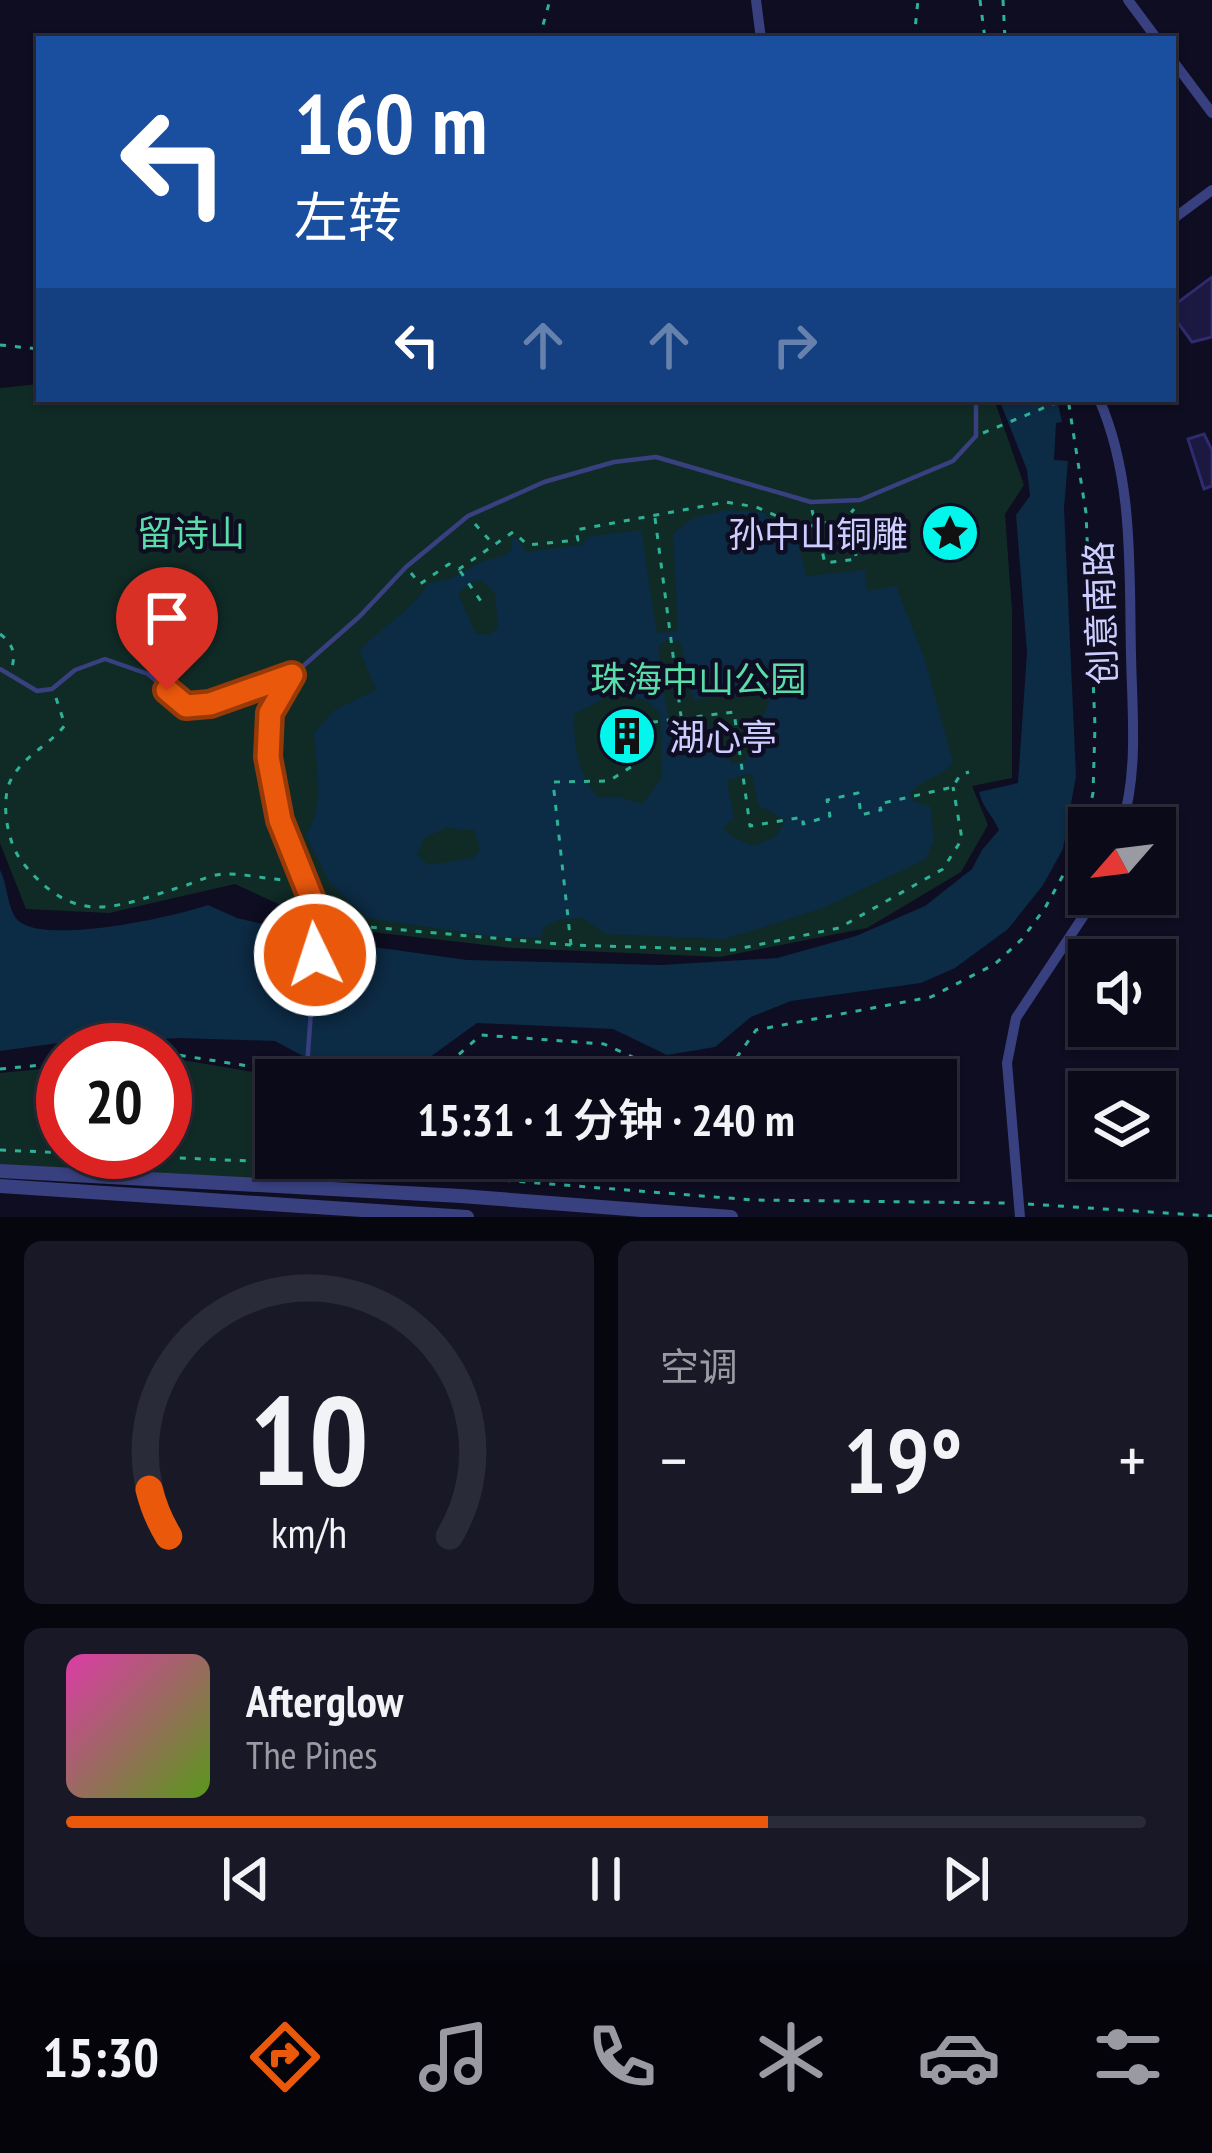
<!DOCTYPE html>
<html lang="zh">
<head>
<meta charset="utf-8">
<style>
  :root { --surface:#0a0a19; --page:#181826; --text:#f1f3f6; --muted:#999aa2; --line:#2a2b38; --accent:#ea580c }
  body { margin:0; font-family:"PT Sans Narrow","Noto Sans SC",sans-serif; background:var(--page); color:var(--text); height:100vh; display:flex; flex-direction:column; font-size:45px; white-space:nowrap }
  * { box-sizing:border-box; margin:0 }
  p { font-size:39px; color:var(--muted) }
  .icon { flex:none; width:66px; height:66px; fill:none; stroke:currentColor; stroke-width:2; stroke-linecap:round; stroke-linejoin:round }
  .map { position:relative; height:1217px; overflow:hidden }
  .sheet { display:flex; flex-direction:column; gap:24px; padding:24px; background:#06060e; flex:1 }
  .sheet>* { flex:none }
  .banner { position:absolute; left:36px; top:36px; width:1140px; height:366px; border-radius:0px; box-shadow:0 3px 9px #0004,0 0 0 3px var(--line); background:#1a4fa0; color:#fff; overflow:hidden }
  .needle { width:78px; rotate:242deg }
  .controls { position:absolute; left:1068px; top:807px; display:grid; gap:24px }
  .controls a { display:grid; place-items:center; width:108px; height:108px; border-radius:0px; background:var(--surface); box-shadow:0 3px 9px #0004,0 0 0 3px var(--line); font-size:60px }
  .speed { position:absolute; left:36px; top:1023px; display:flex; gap:24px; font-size:60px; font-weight:700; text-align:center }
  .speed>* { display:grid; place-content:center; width:156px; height:156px; border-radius:50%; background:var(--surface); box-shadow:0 3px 9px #0004,0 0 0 3px var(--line); line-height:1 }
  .speed .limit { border:18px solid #d22; background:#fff; color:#111 }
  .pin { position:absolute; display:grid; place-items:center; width:102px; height:102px; color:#fff; margin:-123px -51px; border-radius:50% 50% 50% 0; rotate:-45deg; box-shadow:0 0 12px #0007 }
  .pin .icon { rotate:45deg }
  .me { position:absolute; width:132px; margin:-66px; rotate:356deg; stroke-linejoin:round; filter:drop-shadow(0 0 9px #0008) }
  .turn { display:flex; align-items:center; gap:42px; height:252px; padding:0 60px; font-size:54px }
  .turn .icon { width:156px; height:156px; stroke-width:2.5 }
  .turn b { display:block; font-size:84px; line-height:102px }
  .lanes { display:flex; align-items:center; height:114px; padding:0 60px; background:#0003; justify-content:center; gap:60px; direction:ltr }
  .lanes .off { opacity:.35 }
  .big { font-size:90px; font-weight:600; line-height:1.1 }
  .sheet .card { flex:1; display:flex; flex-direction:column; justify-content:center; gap:18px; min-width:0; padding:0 42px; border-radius:18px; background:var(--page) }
  .sheet .dial { align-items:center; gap:0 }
  .dial svg { height:312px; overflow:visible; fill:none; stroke:var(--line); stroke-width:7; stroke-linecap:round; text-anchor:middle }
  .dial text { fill:var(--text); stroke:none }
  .song { display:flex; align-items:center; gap:36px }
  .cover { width:144px; height:144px; border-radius:18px; background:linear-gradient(135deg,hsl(320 70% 55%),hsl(90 70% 35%)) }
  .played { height:12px; border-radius:6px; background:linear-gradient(90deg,var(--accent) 65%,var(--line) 65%) }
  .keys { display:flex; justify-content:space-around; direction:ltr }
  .heat { display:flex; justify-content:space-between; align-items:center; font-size:66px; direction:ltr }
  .sheet .tiles { flex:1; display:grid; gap:24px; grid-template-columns:1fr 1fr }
  .card:last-child { grid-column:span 2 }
  .trip { position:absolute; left:255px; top:1059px; width:702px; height:120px; border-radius:0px; background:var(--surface); box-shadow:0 3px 9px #0004,0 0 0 3px var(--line); font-weight:600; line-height:120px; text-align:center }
  .tabs { display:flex; height:192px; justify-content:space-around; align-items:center; background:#04040a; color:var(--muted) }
  .tabs .icon { width:84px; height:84px }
  .tabs .on { color:var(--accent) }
  .tabs b { font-size:54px; color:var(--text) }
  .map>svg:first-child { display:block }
  .green { fill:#102b26 }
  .water { fill:#0c2b45; fill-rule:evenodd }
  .building { fill:#1b1942; stroke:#2f2b6d; stroke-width:3 }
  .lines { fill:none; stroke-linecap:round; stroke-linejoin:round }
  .path { stroke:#2eb297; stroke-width:3; stroke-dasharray:6 9; stroke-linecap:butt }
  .service { stroke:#384080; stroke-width:4.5 }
  .minor { stroke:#384080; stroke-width:10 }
  .tertiary { stroke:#384080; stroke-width:14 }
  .route-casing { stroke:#983908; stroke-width:30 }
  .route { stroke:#ea580c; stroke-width:21 }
  .labels { text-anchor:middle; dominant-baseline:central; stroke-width:9; stroke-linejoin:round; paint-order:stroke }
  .park-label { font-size:36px; fill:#59deaa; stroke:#0e0d21 }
  .poi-label { font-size:36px; fill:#cdceff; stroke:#0e0d21; text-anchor:end }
  .street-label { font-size:36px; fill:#cdceff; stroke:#0e0d21 }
</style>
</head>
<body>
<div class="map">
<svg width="1212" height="1217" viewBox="0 0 1212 1217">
  <rect width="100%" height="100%" fill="#0e0d21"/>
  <g class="green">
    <polygon points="39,384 39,399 994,399 1024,485 1005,514 1012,611 1012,778 972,786 988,825 961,872 867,928 720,957 513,948 328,927 235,884 109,913 26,909 0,843 0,388"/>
    <polygon points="165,1057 295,1079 276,1080 276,1158 295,1158 294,1183 0,1165 0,1073 63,1067 63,1152 165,1152"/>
  </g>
  <g class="water">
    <path d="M999,399H1057L1062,422L1056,423L1054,460L1068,461L1064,508L1076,776L1063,849L1043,885L1008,929L955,968L921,983L791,1001L751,1017L715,1047L667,1055L613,1029L477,1023L426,1060L402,1057L314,1062L275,1041L179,1038L113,1042L95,1038L0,1051V870C8,884 7,913 20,922C49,944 174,917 208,905L237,918L338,942L467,960L661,965L777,958L856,936L925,906L972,869L982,850L999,830C993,816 982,807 979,792L1018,783L1027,652L1016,515L1030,496L1027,470Z"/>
    <path d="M728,510L762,512L797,536L806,576L865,570L867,591L896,586L924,657L953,762C941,779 920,778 910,795L914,802L930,806L934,840L926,859L823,908L754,930L723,939L605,934L583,918L561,919L544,927L541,937H496L367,918L330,883L306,835C326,806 316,767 314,733L333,711L376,690L360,650C382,626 413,611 428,583C462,579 459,571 485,561C497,556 502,559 512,549L511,541L517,538L526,552L582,545L586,537L641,530L657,633L678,631L673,534L693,518ZM482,580L495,593L498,628L488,635L476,634L458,594L471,582ZM666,640L679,641C689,660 683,683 695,700L759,692L770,700L765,713L745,731L750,750L745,761L732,764L725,755L718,727L669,725L658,647ZM607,697L644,699L660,713L662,778L642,804L623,798H599C577,773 574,746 574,714ZM752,773L758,805L786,820L776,836L753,846L732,837L723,827L734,819L727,780ZM446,828L474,830L480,849L474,858L429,865L417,855L424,838Z"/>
  </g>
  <g class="building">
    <polygon points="1212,277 1212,337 1192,342 1173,316 1173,306"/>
    <polygon points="1204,434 1212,450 1212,486 1204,489 1188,439"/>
    <polygon points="636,715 641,748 620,750 606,717"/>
  </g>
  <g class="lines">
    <g class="path">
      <polyline points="980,0 985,39"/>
      <polyline points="1003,0 1005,39"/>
      <polyline points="539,39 550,0"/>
      <polyline points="914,39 918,0"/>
      <polyline points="0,345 39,349"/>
      <polyline points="983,433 1065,399"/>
      <polyline points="812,510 825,563 857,559 846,519"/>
      <polyline points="655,518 681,716"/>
      <polyline points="475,524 493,544"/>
      <polyline points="460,571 485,607"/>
      <polyline points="411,573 420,584 449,564 459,569 513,532 528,545 578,540 576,530 726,502 756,507 779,517 794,529 846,519 854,509"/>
      <path d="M0,634C12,643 16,652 12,667"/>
      <path d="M56,698L65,725C49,746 19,758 9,784C1,807 8,845 23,863C77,930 117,906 187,885C198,881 211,875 222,874C246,873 271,881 295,880"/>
      <polyline points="637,724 734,712 750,826 803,817 803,824 830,816 827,800 858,793 861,815 881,810 879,804 953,787 960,775 969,772"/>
      <polyline points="1083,840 1083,874"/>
      <polyline points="327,917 369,927 571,945 733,950 839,928 943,869 962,839 953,787"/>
      <polyline points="571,945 553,782 609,781 637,763 637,749"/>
      <polyline points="165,1053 300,1074"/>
      <polyline points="0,1069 63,1063"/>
      <polyline points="315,1075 355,1075 385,1068 433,1071 449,1063 481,1035 604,1044 679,1078 727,1071 756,1030 931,997 995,964 1022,939 1045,908 1083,839 1093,793 1095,726 1086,513 1068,399"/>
      <polyline points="0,1150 294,1163"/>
      <polyline points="310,1165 753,1200 1007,1203"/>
      <polyline points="1028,1204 1212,1216"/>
    </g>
    <g class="service">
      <polyline points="0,669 37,691 52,689 75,670 105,659 148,674 186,706 210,704 293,675 360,616 406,567 468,516 544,482 614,462 656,457 811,502 860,500 953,461 976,436 976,399"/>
      <polyline points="293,675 270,713 268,756 280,820 318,915 306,1080"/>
      <polyline points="299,1182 301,1158"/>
    </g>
    <g class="minor">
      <polyline points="756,0 761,39"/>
      <polyline points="1128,0 1157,39"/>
      <polyline points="1173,61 1212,113"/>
      <polyline points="1173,219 1212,190"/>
      <path d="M1099,399C1134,479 1129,568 1131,654C1132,712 1139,772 1121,828"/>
      <polyline points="1020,1217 1007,1063 1016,1018 1098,894"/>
    </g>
    <g class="tertiary">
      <polyline points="0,1171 461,1196 731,1217"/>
      <polyline points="0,1186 467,1217"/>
    </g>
  </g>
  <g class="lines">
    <defs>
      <polyline id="route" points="167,690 186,706 210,704 292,675 270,713 268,757 280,820 318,915 315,955"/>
    </defs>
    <use href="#route" class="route-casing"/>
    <use href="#route" class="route"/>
  </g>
  <defs>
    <symbol id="sight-disc" viewBox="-11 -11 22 22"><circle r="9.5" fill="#01f7ec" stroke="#0e0d21"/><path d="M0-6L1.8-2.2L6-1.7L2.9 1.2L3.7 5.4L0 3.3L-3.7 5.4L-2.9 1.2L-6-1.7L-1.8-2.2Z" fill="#111"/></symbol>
    <symbol id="building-disc" viewBox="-11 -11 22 22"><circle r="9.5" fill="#01f7ec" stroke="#0e0d21"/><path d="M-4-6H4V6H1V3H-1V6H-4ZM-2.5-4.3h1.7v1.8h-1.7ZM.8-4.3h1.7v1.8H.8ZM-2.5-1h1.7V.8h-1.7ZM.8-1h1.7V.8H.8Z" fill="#111"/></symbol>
  </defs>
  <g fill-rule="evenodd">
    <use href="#sight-disc" x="917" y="500" width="66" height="66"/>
    <use href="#building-disc" x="594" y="703" width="66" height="66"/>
  </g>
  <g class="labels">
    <g class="park-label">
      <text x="191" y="532">留诗山</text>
      <text x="698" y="678">珠海中山公园</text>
    </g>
    <g class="poi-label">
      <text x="908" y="533">孙中山铜雕</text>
      <text x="669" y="736" text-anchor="start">湖心亭</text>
    </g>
    <g class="street-label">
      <text transform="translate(1100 613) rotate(-92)">创意南路</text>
    </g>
  </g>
</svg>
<div class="controls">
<a><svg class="needle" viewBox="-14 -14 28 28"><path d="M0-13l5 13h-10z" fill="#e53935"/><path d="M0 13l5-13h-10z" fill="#999aa2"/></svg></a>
<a><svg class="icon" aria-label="sound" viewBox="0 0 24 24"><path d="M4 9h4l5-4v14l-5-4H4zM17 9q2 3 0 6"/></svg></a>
<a><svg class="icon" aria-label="layers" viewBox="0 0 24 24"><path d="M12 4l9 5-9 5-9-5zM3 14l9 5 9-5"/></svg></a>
</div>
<div class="speed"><div class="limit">20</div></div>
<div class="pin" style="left:167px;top:690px;background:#d93025"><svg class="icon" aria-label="arrive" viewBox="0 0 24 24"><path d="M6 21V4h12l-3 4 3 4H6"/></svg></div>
<svg class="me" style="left:315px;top:955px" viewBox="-20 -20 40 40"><circle r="17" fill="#ea580c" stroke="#fff" stroke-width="3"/><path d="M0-11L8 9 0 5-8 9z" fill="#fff"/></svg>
<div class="trip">15:31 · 1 分钟 · 240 m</div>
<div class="banner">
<div class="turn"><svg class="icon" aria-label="left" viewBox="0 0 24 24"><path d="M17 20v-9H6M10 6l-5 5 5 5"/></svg><div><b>160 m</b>左转</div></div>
<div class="lanes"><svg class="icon" aria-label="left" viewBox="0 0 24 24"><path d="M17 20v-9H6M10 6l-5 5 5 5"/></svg><svg class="icon off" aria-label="ahead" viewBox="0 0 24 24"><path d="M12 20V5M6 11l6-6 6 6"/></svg><svg class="icon off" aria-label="ahead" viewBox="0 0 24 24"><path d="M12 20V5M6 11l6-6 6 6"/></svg><svg class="icon off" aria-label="right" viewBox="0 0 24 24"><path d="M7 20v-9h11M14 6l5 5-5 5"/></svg></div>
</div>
</div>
<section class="sheet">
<div class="tiles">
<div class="card dial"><svg viewBox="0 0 100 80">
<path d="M14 69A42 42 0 1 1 86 69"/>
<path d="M14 69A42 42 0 0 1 9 57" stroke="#ea580c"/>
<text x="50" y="56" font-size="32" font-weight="700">10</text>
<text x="50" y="72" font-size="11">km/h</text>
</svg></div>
<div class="card"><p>空调</p>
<div class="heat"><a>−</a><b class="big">19°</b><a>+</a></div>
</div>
<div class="card">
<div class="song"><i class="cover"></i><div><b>Afterglow</b><p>The Pines</p></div></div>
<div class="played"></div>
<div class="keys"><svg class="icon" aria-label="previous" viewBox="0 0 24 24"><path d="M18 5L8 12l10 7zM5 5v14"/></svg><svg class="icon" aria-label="pause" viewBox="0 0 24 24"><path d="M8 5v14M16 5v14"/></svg><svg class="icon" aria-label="next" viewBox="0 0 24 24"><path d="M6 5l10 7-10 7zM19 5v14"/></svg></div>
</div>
</div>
</section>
<nav class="tabs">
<b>15:30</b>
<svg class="icon on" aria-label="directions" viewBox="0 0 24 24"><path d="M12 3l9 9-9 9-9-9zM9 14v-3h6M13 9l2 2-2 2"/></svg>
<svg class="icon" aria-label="music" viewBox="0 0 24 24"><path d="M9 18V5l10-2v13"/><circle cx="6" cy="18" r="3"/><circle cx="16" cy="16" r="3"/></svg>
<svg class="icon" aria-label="phone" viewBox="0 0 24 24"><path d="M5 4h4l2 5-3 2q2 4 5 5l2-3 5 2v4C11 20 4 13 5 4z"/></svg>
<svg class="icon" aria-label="climate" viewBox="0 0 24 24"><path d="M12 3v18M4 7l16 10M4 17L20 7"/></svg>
<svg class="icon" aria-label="car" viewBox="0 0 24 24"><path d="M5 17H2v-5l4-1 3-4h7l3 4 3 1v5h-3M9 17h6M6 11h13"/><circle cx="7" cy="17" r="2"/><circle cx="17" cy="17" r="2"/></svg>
<svg class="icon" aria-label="filters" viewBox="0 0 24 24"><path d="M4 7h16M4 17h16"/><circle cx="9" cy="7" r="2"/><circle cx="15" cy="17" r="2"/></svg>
</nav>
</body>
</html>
